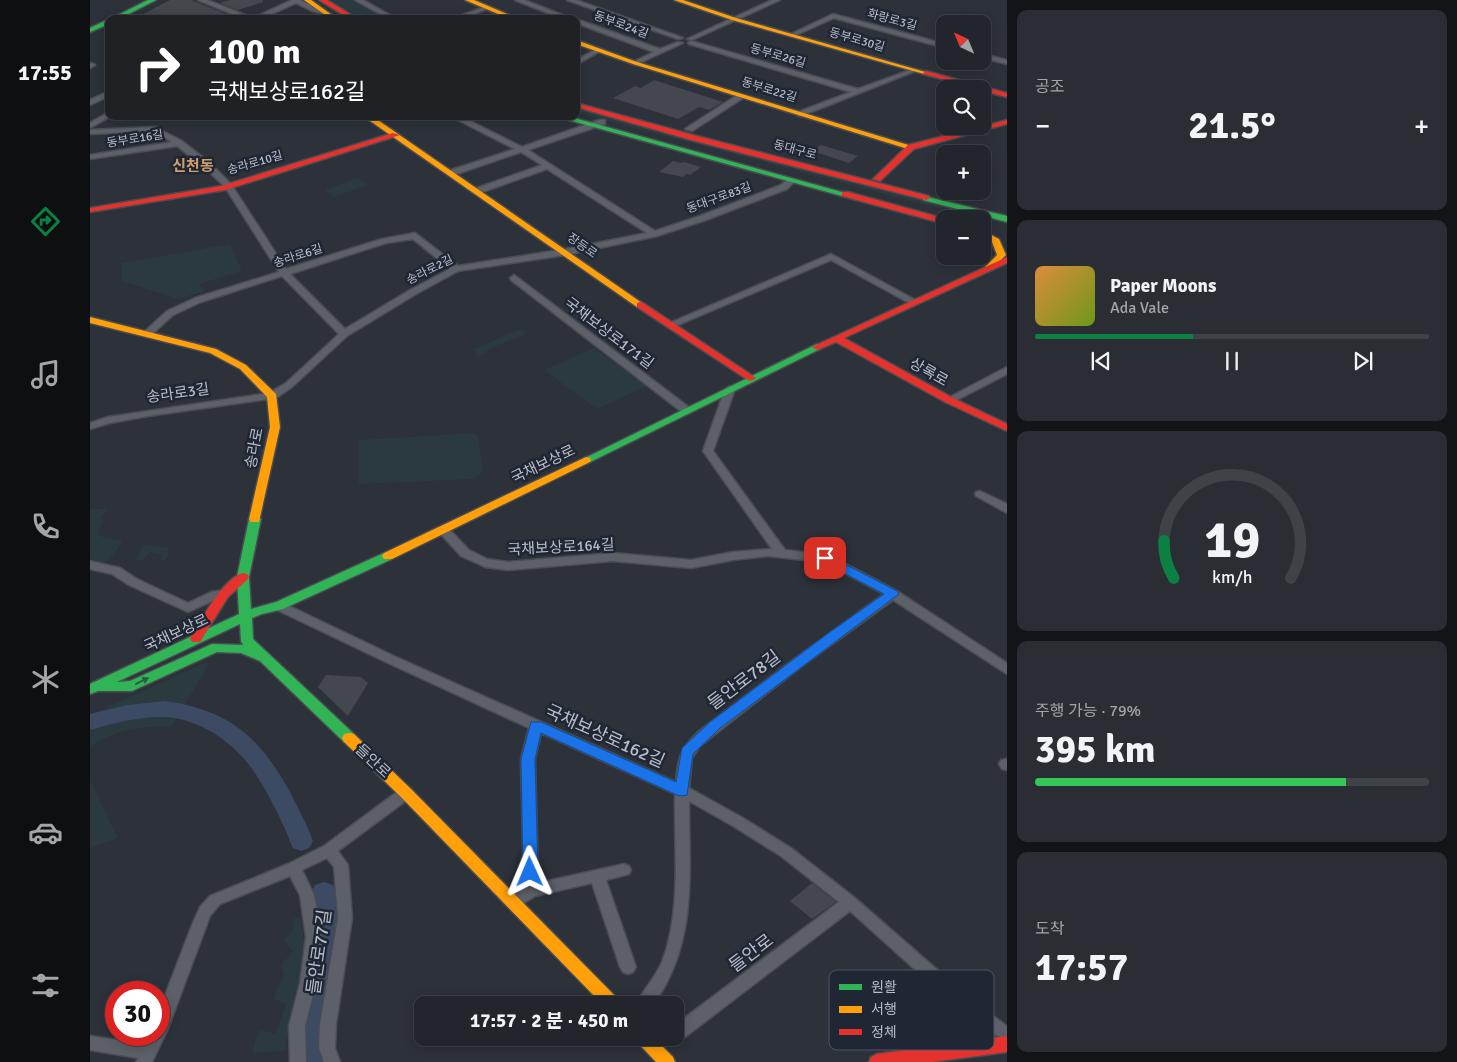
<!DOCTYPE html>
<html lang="ko">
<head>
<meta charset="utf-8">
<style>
  :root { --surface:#22252b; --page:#2a2d33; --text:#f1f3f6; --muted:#a2a5a9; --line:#3f4247; --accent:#0b8043 }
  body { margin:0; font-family:Signika,"Noto Sans KR",sans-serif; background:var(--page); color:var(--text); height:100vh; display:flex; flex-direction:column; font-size:19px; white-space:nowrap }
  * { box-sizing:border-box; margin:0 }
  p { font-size:16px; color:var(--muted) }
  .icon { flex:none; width:28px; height:28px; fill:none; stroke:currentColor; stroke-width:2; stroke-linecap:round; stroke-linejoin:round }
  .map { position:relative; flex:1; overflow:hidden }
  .side { display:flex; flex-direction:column; gap:10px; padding:10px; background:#131418; width:450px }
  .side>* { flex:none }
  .top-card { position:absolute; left:15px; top:15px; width:475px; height:105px; border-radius:10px; box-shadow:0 2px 12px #0003,0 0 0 1px var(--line); background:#202124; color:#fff; overflow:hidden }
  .needle { width:32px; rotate:316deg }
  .buttons { position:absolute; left:846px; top:15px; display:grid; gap:10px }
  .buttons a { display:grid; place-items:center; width:55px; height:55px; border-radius:10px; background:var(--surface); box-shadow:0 2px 12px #0003,0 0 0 1px var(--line); font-size:25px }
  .speed { position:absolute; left:15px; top:981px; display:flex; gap:10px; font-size:25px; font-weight:700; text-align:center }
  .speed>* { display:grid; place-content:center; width:65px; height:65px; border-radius:50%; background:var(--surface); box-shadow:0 2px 12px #0003,0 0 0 1px var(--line); line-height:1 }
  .speed .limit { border:8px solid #d22; background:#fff; color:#111 }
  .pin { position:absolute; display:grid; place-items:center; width:42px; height:42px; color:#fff; margin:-21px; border-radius:10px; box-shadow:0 2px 8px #0006 }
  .me { position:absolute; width:55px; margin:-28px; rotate:359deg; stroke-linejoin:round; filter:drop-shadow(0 0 4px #0008) }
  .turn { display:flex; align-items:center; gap:18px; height:105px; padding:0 20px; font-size:22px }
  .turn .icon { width:65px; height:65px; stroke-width:2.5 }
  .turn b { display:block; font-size:35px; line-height:42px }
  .big { font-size:38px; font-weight:700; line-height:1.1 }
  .side .widget { flex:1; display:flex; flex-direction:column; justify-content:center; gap:8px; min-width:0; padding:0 18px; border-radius:10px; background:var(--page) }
  .side .dial { align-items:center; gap:0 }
  .dial svg { height:130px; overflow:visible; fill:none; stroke:var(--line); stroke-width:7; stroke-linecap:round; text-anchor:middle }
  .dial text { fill:var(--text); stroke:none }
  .song { display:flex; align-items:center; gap:15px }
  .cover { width:60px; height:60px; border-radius:8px; background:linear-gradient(135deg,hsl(30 70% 55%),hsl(80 70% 35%)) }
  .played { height:5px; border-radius:2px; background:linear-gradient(90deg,var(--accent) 40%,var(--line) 40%) }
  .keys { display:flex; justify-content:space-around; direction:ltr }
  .heat { display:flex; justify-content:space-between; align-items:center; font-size:28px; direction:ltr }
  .charge { height:8px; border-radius:4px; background:linear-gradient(90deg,#34c759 79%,var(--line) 0) }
  .trip { position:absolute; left:324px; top:996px; width:270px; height:50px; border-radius:10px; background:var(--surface); box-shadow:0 2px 12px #0003,0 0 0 1px var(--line); font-weight:700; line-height:50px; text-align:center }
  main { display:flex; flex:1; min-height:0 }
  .tabs { display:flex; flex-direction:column; width:90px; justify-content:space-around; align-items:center; background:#0e0f11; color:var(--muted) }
  .tabs .icon { width:35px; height:35px }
  .tabs .on { color:var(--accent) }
  .tabs b { font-size:22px; color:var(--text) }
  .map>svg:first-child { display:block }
  .green { fill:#2a3a3f }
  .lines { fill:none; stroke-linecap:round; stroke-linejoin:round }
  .river { fill:#3c4a63; fill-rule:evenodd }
  .building { fill:#44474e }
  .street-casing { stroke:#494c52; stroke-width:3 }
  .fast-casing { stroke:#494c52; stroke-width:3 }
  .slow-casing { stroke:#494c52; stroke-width:3 }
  .jam-casing { stroke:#494c52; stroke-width:3 }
  .street { fill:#5d6068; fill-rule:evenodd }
  .fast { fill:#30b455; fill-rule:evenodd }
  .slow { fill:#ff9f0a; fill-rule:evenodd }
  .jam { fill:#e5322d; fill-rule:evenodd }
  .oneway { fill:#265f41 }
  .route { fill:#1a73e8; stroke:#114b97 }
  .labels { text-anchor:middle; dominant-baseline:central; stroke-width:5; stroke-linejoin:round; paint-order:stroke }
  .far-street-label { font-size:12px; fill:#b8bdca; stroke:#202734 }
  .far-quarter-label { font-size:15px; font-weight:bold; fill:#cfa06d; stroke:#202734 }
  .street-label { font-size:15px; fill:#b8bdca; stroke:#202734 }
  .near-street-label { font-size:18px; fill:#b8bdca; stroke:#202734 }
  .key { fill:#202734; stroke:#4e5461; stroke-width:1 }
  .key-label { font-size:14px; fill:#b8bdca }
</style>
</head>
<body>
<main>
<nav class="tabs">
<b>17:55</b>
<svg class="icon on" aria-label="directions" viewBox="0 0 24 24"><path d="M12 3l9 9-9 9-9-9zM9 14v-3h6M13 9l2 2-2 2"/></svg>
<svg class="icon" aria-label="music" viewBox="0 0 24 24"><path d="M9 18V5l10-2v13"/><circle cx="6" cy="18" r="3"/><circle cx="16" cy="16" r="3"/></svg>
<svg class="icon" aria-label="phone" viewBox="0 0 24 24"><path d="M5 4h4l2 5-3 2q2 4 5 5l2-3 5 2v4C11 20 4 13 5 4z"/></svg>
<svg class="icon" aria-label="climate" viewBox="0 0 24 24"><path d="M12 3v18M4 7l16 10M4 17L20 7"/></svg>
<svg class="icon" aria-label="car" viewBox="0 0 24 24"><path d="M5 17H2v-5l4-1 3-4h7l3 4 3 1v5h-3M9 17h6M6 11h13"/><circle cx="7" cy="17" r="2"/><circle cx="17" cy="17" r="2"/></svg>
<svg class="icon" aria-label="filters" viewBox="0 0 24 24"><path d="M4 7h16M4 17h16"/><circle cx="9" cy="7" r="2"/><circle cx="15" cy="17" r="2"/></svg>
</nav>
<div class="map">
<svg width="917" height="1062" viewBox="0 0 917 1062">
  <rect width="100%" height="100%" fill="#2d3139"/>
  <g class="green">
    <polygon points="239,0 264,0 298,19 273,19"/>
    <polygon points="486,108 897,218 898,219 893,220 518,121 486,112"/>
    <polygon points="268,178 278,185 244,197 234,190"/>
    <polygon points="140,244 152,271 109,284 115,291 88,299 32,281 31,263"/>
    <polygon points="430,329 437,334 401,348 388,358 384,349"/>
    <polygon points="504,348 557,386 507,409 454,370"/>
    <polygon points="382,433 388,436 393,472 384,479 269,484 269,440"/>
    <polygon points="0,509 18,509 11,518 14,519 8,532 12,537 33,541 15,565 0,558"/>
    <polygon points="54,544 79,548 78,551 79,554 74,561 69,559 72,555 60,552 53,560 46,560"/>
    <path d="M116,662L118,666L81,727C49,726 28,729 0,747V715Z"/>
    <polygon points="0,780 28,838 0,848"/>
    <polygon points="210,917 217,956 198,1030 195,1051 162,1053 167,1035 171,1030 186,1034 196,1004 183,999 194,974 190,966 203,951 193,940 202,932 203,919"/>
  </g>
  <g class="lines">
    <g class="river">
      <path d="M75,701C139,710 170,737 200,792C208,808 217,824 223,841L219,848L211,851L203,848C199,841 198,834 194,827C186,809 176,790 165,773C146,744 111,719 75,717C50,716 24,723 0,730V714L37,705Z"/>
      <path d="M234,882L243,885C262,925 243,984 238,1027C236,1038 237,1051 238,1062H210C211,1016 221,971 227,925C229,911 219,898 225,885Z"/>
    </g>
  </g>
  <g class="building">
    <polygon points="80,0 101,0 136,14 122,19 44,19"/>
    <polygon points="140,0 173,0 173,2 148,10 130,3"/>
    <polygon points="564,80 633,102 619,110 609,107 588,119 523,98 545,86 551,88"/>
    <polygon points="731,145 768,156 759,163 722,151"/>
    <polygon points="583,161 592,163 594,162 611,167 600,175 597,174 593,177 569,172"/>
    <polygon points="236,675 271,677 278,683 258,716 228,687"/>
    <polygon points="722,883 746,902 722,919 700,901"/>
  </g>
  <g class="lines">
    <defs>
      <g id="street">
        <polygon points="108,0 117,0 163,18 202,0 210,0 237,12 234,14 222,11 206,3 171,19 154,19"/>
        <polygon points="265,0 273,0 307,19 299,19"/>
        <polygon points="425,0 434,0 483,19 473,19"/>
        <polygon points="477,0 486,0 593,38 588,39"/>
        <polygon points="682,0 690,0 602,40 597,39"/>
        <polygon points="394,7 399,8 372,19 362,19"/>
        <polygon points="743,14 855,44 855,48 744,18 704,36 699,35"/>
        <polygon points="486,19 570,49 588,42 593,43 545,65 543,64 543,62 564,52 486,23"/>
        <polygon points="601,41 768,89 823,69 828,70 711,116 708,116 708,112 761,92 599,44 598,43"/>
        <polygon points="507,49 512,50 486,65 486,60"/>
        <polygon points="892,54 917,60 917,64 892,58"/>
        <polygon points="0,63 4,64 5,65 0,68"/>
        <polygon points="19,91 19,96 0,105 0,100"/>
        <polygon points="649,94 656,96 602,131 595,129"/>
        <polygon points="19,112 19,116 21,116 0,128 0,123"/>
        <path d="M360,116H370L432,147L509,120H515V124L438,150L565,231L610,216L691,185L698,179L705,181L697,189L616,220L567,236L476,255L368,271L326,294L257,336L202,387L186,398L58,416L20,423L0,429V423L18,417L179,393L196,383L249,334L192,276L111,302L83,315L60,336H54V332L77,311L105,298L189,272L135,187L114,167L87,146L0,159V155L82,142L64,131L0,134V130L65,127L92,141L120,163L141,184L196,269L292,239L325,233L368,266L476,249L557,233L457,169L390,193H384V189L452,165L431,152L364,175H358V171L425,149ZM323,239L360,269L320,290L255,329L200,274L296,243Z"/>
        <polygon points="741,254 829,302 824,305 821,304 741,260 583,327 577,327 575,325"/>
        <polygon points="424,275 600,408 601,410 600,412 592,412 421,280 420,278"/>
        <polygon points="917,367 917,374 863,402 855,402 854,400"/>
        <path d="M640,386L645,389L623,451L695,550L739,555L807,591L917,663V674L803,600L712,666L610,746L602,758L599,788L653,818L701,848L765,898L884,1002L917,1026V1042L872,1012L760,911L591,1040L585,1042L579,1040L578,1038H585V1025L749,902L691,856L643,826L599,801C599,874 608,943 563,1005H546C553,990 565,978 572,962C592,910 584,849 585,794L451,733L445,759L448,883L534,864L539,866L541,870L539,874L516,880L546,967L543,972L538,974L533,972L530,967L502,883L445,896L424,909L419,907L417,903L419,899L434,888L431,759L439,728L298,663L185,609L183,606L185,603H193L306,657L586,782C588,758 590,749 608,732L703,660L794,594L733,562L678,556L643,560L601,568L523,561L418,570L395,567L371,556L347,530L349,527H357L379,550L397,559L418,562L523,553L601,560L643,552L682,549L613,451L635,389Z"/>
        <polygon points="890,491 917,504 917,513 886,496 885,494 886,492"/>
        <polygon points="0,561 30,568 47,579 98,603 121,592 134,590 140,594 138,597 127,599 98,612 39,585 22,574 0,569"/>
        <polygon points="916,759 917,759 917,770 912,769 909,764 911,760"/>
        <polygon points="316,788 321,789 323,793 321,797 248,851 258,865 262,918 246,1024 245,1048 250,1062 234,1062 229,1048 230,1024 248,918 244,867 237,858 212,870 224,895 232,937 226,983 215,1026 216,1062 200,1062 199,1026 210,983 216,937 210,895 200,876 130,904 120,916 77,1031 62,1062 46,1062 48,1058 0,1050 0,1036 55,1044 59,1035 69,1035 69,1011 102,925 110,907 120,896 198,864 234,846 311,789"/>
      </g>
      <g id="fast">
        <polygon points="58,0 66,0 29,19 20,19"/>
        <polygon points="19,19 19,24 0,32 0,28"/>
        <polygon points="464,116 477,116 759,194 752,196"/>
        <polygon points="833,196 917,216 917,222 833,200"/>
        <polygon points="727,344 732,347 730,349 500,462 492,462 491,460"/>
        <path d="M165,515L171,519L159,577L161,609L186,602L294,553H302L304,556L302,559L193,609L172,614L162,618L163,639L264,734L266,738L264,742L259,743L254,742L170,661L151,653L127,652L42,691H8L0,694V684L149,614L147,577L159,519ZM150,624L151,641L153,645L122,644L40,681L27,682Z"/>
      </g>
      <g id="slow">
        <polygon points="214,0 221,0 242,15 237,16"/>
        <polygon points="375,0 384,0 429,19 420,19"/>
        <polygon points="584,0 593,0 646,18 839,73 834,74 642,20"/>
        <polygon points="486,40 547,62 825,147 818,149 543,64 486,44"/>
        <polygon points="273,116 282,116 555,305 553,307 547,307"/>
        <polygon points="892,230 909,239 916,255 902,269 899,270 895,267 907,255 902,242 892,236"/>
        <polygon points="0,317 126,349 156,365 186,394 190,427 169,522 161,522 159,519 180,427 177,397 150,369 120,353 0,323"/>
        <polygon points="496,457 500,458 501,460 500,462 302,559 294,559 292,556 294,553"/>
        <polygon points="259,733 264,734 321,789 529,1000 531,1005 513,1005 311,797 254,742 252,738 254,734"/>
        <polygon points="546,1038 564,1038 583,1057 585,1062 566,1062 548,1043"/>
      </g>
      <g id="jam">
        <polygon points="229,0 237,0 268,19 260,19"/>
        <polygon points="836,71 917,93 917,97 892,91 892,89 886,89 834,74 833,73"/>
        <polygon points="486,103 607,136 839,196 840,198 836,200 601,140 486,107"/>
        <polygon points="917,120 917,124 824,149 790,181 783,179 818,145"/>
        <polygon points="303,133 310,135 135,190 0,212 0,208 131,186"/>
        <polygon points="752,192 758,192 856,219 855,224 752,196"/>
        <polygon points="917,257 917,263 754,338 863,398 917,424 917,431 855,402 746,342 727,350 722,347"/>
        <polygon points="550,302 553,303 666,378 661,381 658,380 547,307 547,303"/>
        <path d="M153,573L157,574L159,577L157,580L138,597L110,642H102L100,639C111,621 132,579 153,573Z"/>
        <polygon points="917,1036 917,1052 842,1062 779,1062 781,1057 787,1054"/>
      </g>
    </defs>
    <use href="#street" class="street-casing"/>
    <use href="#fast" class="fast-casing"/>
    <use href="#slow" class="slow-casing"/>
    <use href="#jam" class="jam-casing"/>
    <use href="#street" class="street"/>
    <use href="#fast" class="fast"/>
    <use href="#slow" class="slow"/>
    <use href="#jam" class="jam"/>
  </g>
  <defs><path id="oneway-solid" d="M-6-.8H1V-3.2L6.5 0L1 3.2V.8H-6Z" transform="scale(1.25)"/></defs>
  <use class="oneway" href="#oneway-solid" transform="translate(52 681) rotate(-26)"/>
  <polygon class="route" points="735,554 807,591 809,594 629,729 603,754 597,795 592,796 587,795 451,733 445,759 448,872 445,877 440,878 435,877 433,872 431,759 441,722 451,722 586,782 592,748 620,722 740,632 794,594 731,561 730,558"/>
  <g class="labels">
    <g class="far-street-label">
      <text transform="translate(802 20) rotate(15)">화랑로3길</text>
      <text transform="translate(531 25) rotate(20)">동부로24길</text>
      <text transform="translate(767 40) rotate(16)">동부로30길</text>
      <text transform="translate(688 56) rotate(16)">동부로26길</text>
      <text transform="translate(679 90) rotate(17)">동부로22길</text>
      <text transform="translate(45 139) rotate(-9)">동부로16길</text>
      <text transform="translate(705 150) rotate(15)">동대구로</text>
      <text transform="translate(165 163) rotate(-16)">송라로10길</text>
      <text transform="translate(629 198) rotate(-20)">동대구로83길</text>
      <text transform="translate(492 246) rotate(35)">장등로</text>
      <text transform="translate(208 256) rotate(-18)">송라로6길</text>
      <text transform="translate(340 270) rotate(-27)">송라로2길</text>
    </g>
    <g class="far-quarter-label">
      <text x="103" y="166">신천동</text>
    </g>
    <g class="street-label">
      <text transform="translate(519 333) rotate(37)">국채보상로171길</text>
      <text transform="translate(839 372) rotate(29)">상록로</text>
      <text transform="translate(88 393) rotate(-8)">송라로3길</text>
      <text transform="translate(164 448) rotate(-79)">송라로</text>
      <text transform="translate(453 464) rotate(-26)">국채보상로</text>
      <text transform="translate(471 547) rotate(-3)">국채보상로164길</text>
      <text transform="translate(86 633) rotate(-25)">국채보상로</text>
      <text transform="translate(283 761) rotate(43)">들안로</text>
    </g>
    <g class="near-street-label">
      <text transform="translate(654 680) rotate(-37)">들안로78길</text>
      <text transform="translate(515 736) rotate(24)">국채보상로162길</text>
      <text transform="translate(229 952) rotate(-82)">들안로77길</text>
      <text transform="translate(661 953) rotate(-37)">들안로</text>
    </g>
  </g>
  <rect x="739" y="970" width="165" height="80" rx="8" class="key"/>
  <rect x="749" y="984" width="23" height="6" fill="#30b455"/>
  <rect x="749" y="1006" width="23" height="7" fill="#ff9f0a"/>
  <rect x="749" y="1029" width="23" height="6" fill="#e5322d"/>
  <g class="key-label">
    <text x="781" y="992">원활</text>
    <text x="781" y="1014">서행</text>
    <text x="781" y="1037">정체</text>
  </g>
</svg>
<div class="buttons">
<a><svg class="needle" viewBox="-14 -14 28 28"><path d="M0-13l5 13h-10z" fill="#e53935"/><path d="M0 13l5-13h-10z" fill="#a2a5a9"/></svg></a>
<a><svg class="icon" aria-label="search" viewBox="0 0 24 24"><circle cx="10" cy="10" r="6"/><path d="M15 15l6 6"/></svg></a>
<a>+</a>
<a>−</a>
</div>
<div class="speed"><div class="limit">30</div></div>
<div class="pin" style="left:735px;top:558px;background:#d93025"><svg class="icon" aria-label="arrive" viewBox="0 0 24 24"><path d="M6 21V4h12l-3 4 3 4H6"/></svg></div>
<svg class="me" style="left:440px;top:872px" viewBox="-20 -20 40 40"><path d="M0-17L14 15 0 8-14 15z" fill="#1a73e8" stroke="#fff" stroke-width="4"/></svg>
<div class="trip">17:57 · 2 분 · 450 m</div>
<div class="top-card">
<div class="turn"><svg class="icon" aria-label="right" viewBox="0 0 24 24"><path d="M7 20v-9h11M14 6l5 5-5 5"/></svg><div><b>100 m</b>국채보상로162길</div></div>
</div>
</div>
<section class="side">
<div class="widget"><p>공조</p>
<div class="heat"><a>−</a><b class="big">21.5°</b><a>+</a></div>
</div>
<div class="widget">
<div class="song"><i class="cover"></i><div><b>Paper Moons</b><p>Ada Vale</p></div></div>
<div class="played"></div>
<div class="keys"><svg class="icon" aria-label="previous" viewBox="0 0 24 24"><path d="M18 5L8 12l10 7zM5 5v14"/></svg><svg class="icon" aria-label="pause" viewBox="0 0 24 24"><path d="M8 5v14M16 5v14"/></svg><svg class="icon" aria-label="next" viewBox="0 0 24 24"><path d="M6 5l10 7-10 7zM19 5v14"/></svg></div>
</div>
<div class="widget dial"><svg viewBox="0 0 100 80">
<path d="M14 69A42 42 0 1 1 86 69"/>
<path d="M14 69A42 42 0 0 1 8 46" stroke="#0b8043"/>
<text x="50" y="56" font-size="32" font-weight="700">19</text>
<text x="50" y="72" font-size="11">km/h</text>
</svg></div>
<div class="widget"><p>주행 가능 · 79%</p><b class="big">395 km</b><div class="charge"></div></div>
<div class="widget"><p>도착</p><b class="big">17:57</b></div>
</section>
</main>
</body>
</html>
